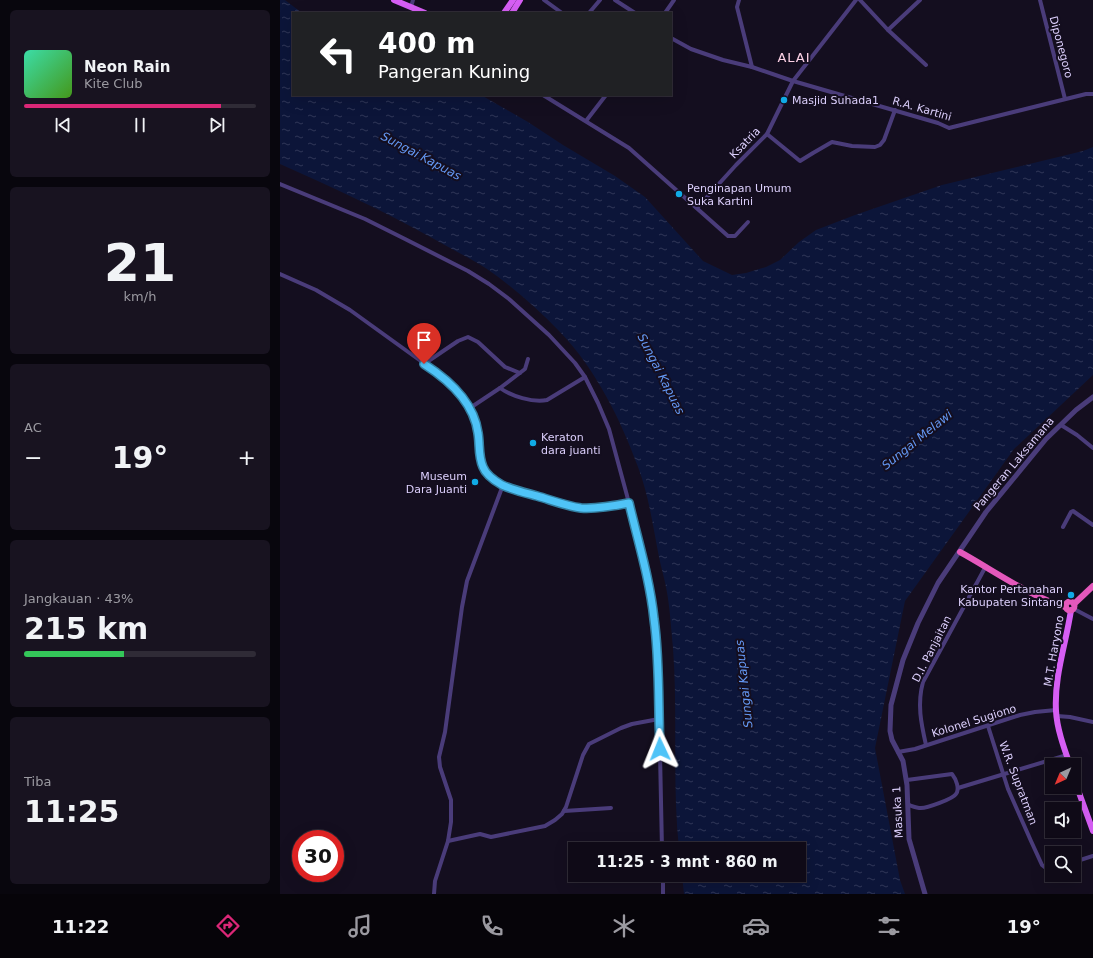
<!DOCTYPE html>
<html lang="id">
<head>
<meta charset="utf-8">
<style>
  :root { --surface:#0f0a17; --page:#181320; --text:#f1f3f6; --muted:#9b9aa1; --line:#2f2b36; --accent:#db2777 }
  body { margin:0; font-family:"DejaVu Sans",sans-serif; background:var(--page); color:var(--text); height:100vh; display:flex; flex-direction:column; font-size:15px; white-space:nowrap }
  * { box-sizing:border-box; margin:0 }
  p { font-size:13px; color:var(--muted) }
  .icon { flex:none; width:22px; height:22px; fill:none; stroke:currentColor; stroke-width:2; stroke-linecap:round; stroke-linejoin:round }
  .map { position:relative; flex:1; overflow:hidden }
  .details { display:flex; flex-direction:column; gap:10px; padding:10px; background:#08060d; width:280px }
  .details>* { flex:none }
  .banner { position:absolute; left:12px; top:12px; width:380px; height:84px; border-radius:0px; box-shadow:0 4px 16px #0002,0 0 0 1px var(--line); background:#202124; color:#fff; overflow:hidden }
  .needle { width:26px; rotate:224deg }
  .tools { position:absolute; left:765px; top:758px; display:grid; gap:8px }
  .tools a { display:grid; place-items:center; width:36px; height:36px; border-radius:0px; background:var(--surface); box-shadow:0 4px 16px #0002,0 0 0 1px var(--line); font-size:20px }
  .speed { position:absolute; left:12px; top:830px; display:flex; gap:8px; font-size:20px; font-weight:700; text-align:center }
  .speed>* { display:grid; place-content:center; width:52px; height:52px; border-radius:50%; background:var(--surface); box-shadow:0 4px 16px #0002,0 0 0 1px var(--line); line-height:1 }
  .speed .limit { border:6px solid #d22; background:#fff; color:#111 }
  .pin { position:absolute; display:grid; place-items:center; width:34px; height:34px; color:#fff; margin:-41px -17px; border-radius:50% 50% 50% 0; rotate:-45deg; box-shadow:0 0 4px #0007 }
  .pin .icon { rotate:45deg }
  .me { position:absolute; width:44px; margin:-22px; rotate:358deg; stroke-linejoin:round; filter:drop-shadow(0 0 3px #0008) }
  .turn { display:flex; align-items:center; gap:14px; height:84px; padding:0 20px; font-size:18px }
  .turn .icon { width:52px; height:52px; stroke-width:2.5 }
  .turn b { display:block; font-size:28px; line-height:34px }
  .big { font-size:30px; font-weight:700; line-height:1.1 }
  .details .card { flex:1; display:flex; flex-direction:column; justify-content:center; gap:6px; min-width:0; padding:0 14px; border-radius:6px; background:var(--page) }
  .details .dial { align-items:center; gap:0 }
  .dial b { font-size:52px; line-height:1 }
  .song { display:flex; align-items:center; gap:12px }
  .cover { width:48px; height:48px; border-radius:6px; background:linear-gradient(135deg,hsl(160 70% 55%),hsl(100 70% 35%)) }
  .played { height:4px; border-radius:2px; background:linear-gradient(90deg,var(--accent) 85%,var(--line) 85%) }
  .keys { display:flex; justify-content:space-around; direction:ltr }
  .heat { display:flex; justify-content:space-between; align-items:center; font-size:22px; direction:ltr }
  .charge { height:6px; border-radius:3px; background:linear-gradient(90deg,#34c759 43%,var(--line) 0) }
  .trip { position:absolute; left:288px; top:842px; width:238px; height:40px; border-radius:0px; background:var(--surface); box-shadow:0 4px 16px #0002,0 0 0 1px var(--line); font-weight:700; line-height:40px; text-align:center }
  .dock { display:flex; height:64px; justify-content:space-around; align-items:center; background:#060409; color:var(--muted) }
  .dock .icon { width:28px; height:28px }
  .dock .selected { color:var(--accent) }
  .dock b { font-size:18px; color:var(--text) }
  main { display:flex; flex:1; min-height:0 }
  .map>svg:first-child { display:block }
  .water { fill:url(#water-ripples) }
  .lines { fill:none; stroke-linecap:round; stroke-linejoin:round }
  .minor { stroke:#4a3c7a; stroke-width:4 }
  .tertiary { stroke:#4a3c7a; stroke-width:5 }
  .primary { stroke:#d65ef4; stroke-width:6 }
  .trunk { stroke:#e458bc; stroke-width:6 }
  .route-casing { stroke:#337fa1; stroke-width:10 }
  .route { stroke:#4fc3f7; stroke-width:7 }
  .poi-dot { fill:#10abe6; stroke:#140e1f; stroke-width:1.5 }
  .labels { text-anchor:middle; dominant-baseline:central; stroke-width:4; stroke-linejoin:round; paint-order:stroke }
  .street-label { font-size:11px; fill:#dccffc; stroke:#140e1f }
  .poi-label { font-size:11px; fill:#dccffc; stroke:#140e1f; text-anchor:start }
  .water-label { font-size:12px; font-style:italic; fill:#6498f4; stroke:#140e1f }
  .quarter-label { font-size:13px; letter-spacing:1px; fill:#fcd1e5; stroke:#140e1f }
</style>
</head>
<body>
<main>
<section class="details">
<div class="card">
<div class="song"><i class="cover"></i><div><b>Neon Rain</b><p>Kite Club</p></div></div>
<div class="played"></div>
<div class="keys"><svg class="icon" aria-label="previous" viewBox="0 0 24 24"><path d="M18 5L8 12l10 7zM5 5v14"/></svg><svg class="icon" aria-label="pause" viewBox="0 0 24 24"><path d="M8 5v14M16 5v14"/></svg><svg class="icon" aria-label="next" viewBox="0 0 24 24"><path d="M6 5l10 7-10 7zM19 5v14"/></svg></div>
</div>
<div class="card dial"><b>21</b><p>km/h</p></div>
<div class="card"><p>AC</p>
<div class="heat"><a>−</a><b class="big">19°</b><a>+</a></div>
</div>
<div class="card"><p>Jangkauan · 43%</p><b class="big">215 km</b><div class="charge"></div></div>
<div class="card"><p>Tiba</p><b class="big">11:25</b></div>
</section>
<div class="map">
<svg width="813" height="894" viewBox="0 0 813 894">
  <defs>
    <pattern id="water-ripples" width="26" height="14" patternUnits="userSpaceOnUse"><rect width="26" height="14" fill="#0c1539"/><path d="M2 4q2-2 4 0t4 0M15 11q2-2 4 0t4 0" fill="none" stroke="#2f3657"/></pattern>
  </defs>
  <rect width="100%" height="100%" fill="#140e1f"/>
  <path class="water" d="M0,0H5L22,13H13V95H201L248,122L283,145L335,176L365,197L423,261L452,275L466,273L486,267L500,260L519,242L536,230L575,215L662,185L803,151L813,147V375L734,449L625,601L595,748L620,880L625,894H404L402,875H519V849H399C392,782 398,715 393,648C391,628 390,607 386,587C384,577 381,567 379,557C373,527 369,496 358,467C341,420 315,368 280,332C258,309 233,287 207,269C190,258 171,249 154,239C104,211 52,187 0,164Z"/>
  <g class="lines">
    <g class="minor">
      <polyline points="264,0 282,13"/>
      <polyline points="335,0 355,13"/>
      <polyline points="459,0 457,7 472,67"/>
      <polyline points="580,0 608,30 646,65"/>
      <polyline points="760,0 785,99"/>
      <polyline points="131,7 133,0"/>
      <polyline points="309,13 320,0"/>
      <polyline points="385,13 394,0"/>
      <polyline points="608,30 640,0"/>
      <polyline points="391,38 411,49 443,60 472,67 513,81 658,123 669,128 806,94 813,94"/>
      <polyline points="263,95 349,148 448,236 455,236 468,222"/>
      <polyline points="306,121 326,95"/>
      <polyline points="487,134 520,161 533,153 552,142 572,146 595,147 600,145 604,140 615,110"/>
      <polyline points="0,184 85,219 125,239 188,271 209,284 229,299 269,335 295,363 305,377 318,403 329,429 349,503 373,607 378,658 382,849"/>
      <polyline points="417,208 456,165 487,134 513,81 576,0"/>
      <polyline points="0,274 36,290 70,310 156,372 173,386 185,401 194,417 198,433 200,452 203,466 209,476 217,482 241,491 288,505 301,508 319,507 349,503"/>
      <polyline points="144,364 178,341 188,337 198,342 225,367 240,373"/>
      <polyline points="220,388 245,369 248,359"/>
      <path d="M190,408L220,388C231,396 253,403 267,400L305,377"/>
      <polyline points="781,425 797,435 813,448"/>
      <polyline points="783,527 791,512 793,511 813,525"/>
      <polyline points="794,609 813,619"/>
      <polyline points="777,716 790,717 813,722"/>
      <polyline points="708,726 728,789 751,841 762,865 767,869 772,869"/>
      <path d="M646,745C641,723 637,704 643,682L706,566"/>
      <polyline points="618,752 635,749 740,715 755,712 776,710"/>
      <path d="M627,780L672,774C676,779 680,789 676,794C673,799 647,808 641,808C637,808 632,806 629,805"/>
      <polyline points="678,788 787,755"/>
      <polyline points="284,811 331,808"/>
      <polyline points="168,841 200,834 211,837 265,826 275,820 282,814 286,807 303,755 309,744 341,728 352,724 379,719"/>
      <polyline points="794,862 813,856"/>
      <polyline points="383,875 383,894"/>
      <polyline points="154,894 155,881 168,841 171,822 171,800 160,767 159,757 165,732 182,607 187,581 223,485"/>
    </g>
    <polyline class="tertiary" points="645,894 629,839 627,785 623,761 612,740 610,731 611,705 623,660 638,623 658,583 706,512 766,439 796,410 813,397"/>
    <g class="primary">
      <polyline points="114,0 145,13"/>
      <polyline points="224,13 233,0"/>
      <polyline points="232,13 240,0"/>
      <path d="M790,765C784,748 777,729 776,711C774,676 786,644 791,610"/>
      <polyline points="794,779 813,831"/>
    </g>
    <g class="trunk">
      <path d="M680,552C713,570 750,597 786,607"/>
      <circle cx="790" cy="606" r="4.5"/>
      <polyline points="794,604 813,586"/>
    </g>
  </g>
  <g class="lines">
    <defs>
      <path id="route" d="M144,364C169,380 194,402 198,433C200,444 198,456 203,467C206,475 215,481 222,485C233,490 246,493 257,496C271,500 286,506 301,508C317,509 334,506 349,503C358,541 370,580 374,619C380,662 378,706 380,749"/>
    </defs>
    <use href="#route" class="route-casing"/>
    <use href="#route" class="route"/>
  </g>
  <g class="poi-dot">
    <circle cx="504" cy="100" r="4"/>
    <circle cx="399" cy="194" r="4"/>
    <circle cx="253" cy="443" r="4"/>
    <circle cx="195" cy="482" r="4"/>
    <circle cx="791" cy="595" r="4"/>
  </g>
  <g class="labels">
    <g class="street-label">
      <text transform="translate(781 47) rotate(75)">Diponegoro</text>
      <text transform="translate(642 109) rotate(16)">R.A. Kartini</text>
      <text transform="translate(465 143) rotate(-46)">Ksatria</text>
      <text transform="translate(734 464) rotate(-50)">Pangeran Laksamana</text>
      <text transform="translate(652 649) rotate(-63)">D.I. Panjaitan</text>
      <text transform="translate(774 651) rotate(-80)">M.T. Haryono</text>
      <text transform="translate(694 721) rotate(-17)">Kolonel Sugiono</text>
      <text transform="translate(738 783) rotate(69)">W.R. Supratman</text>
      <text transform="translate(618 812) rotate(-93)">Masuka 1</text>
    </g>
    <g class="poi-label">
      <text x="512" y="100">Masjid Suhada1</text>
      <text x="407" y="188">Penginapan Umum<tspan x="407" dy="13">Suka Kartini</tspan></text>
      <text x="261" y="437">Keraton<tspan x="261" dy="13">dara juanti</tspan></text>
      <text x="187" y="476" text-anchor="end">Museum<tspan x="187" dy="13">Dara Juanti</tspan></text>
      <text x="783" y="589" text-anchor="end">Kantor Pertanahan<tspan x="783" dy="13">Kabupaten Sintang</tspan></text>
    </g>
    <g class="water-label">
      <text transform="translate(141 156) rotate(28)">Sungai Kapuas</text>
      <text transform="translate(381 374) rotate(63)">Sungai Kapuas</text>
      <text transform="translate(637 440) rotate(-39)">Sungai Melawi</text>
      <text transform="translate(464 684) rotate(-96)">Sungai Kapuas</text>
    </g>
    <g class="quarter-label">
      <text x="514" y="57">ALAI</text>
    </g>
  </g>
</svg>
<div class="tools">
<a><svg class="needle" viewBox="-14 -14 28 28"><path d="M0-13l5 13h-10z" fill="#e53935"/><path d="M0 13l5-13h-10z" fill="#9b9aa1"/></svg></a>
<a><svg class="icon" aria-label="sound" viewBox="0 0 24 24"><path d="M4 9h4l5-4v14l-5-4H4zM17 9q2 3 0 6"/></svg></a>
<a><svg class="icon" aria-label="search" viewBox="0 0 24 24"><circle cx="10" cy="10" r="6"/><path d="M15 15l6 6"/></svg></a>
</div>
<div class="speed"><div class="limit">30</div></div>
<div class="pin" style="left:144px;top:364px;background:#d93025"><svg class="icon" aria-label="arrive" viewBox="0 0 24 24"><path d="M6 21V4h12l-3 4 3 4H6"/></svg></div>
<svg class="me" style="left:380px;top:749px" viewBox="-20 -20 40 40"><path d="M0-17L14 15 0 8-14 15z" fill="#4fc3f7" stroke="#fff" stroke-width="4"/></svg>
<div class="trip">11:25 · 3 mnt · 860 m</div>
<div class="banner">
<div class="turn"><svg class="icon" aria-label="left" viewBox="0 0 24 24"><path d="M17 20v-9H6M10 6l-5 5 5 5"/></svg><div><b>400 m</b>Pangeran Kuning</div></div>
</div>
</div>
</main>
<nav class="dock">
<b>11:22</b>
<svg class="icon selected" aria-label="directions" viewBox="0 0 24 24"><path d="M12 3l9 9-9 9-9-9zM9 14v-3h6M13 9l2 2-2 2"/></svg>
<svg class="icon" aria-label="music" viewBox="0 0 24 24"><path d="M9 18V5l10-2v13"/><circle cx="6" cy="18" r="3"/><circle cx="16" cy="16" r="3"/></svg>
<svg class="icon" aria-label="phone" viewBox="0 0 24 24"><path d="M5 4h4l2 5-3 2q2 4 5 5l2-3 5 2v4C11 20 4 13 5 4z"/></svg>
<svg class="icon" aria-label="climate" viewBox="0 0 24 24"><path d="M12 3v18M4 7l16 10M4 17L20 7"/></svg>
<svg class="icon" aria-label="car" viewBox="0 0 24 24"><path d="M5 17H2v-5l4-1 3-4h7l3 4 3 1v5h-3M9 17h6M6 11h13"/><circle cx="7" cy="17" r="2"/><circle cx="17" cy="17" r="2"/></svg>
<svg class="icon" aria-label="filters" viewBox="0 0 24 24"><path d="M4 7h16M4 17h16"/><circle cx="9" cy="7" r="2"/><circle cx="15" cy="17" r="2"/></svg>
<b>19°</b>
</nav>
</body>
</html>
